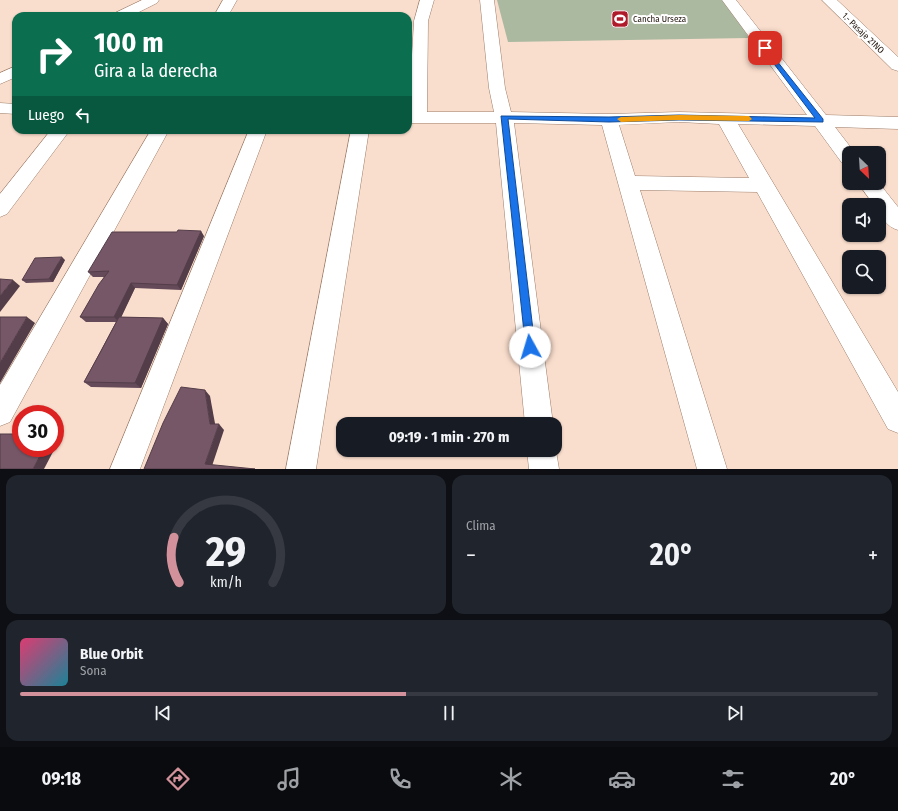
<!DOCTYPE html>
<html lang="es">
<head>
<meta charset="utf-8">
<style>
  :root { --surface:#171b24; --page:#20242c; --text:#f1f3f6; --muted:#9ea1a6; --line:#363941; --accent:#d3929b }
  body { margin:0; font-family:"Fira Sans Condensed",sans-serif; background:var(--page); color:var(--text); height:100vh; display:flex; flex-direction:column; font-size:15px; white-space:nowrap }
  * { box-sizing:border-box; margin:0 }
  p { font-size:13px; color:var(--muted) }
  .icon { flex:none; width:22px; height:22px; fill:none; stroke:currentColor; stroke-width:2; stroke-linecap:round; stroke-linejoin:round }
  .map { position:relative; height:469px; overflow:hidden }
  .panel { display:flex; flex-direction:column; gap:6px; padding:6px; background:#0d0f14; flex:1 }
  .panel>* { flex:none }
  .top-card { position:absolute; left:12px; top:12px; width:400px; height:122px; border-radius:12px; box-shadow:0 1px 3px #0004; background:#0b6e4f; color:#fff; overflow:hidden }
  .needle { width:26px; rotate:155deg }
  .tools { position:absolute; left:842px; top:146px; display:grid; gap:8px }
  .tools a { display:grid; place-items:center; width:44px; height:44px; border-radius:8px; background:var(--surface); box-shadow:0 1px 3px #0004; font-size:20px }
  .speed { position:absolute; left:12px; top:405px; display:flex; gap:8px; font-size:20px; font-weight:700; text-align:center }
  .speed>* { display:grid; place-content:center; width:52px; height:52px; border-radius:50%; background:var(--surface); box-shadow:0 1px 3px #0004; line-height:1 }
  .speed .limit { border:6px solid #d22; background:#fff; color:#111 }
  .pin { position:absolute; display:grid; place-items:center; width:34px; height:34px; color:#fff; margin:-17px; border-radius:8px; box-shadow:0 2px 6px #0006 }
  .me { position:absolute; width:44px; margin:-22px; rotate:354deg; stroke-linejoin:round; filter:drop-shadow(0 0 3px #0008) }
  .turn { display:flex; align-items:center; gap:14px; height:84px; padding:0 16px; font-size:18px }
  .turn .icon { width:52px; height:52px; stroke-width:2.5 }
  .turn b { display:block; font-size:28px; line-height:34px }
  .then { display:flex; align-items:center; height:38px; padding:0 16px; background:#0003; gap:8px; font-size:15px }
  .big { font-size:30px; font-weight:700; line-height:1.1 }
  .panel .card { flex:1; display:flex; flex-direction:column; justify-content:center; gap:6px; min-width:0; padding:0 14px; border-radius:12px; background:var(--page) }
  .panel .dial { align-items:center; gap:0 }
  .dial svg { height:104px; overflow:visible; fill:none; stroke:var(--line); stroke-width:7; stroke-linecap:round; text-anchor:middle }
  .dial text { fill:var(--text); stroke:none }
  .song { display:flex; align-items:center; gap:12px }
  .cover { width:48px; height:48px; border-radius:6px; background:linear-gradient(135deg,hsl(340 70% 55%),hsl(190 70% 35%)) }
  .played { height:4px; border-radius:2px; background:linear-gradient(90deg,var(--accent) 45%,var(--line) 45%) }
  .keys { display:flex; justify-content:space-around; direction:ltr }
  .heat { display:flex; justify-content:space-between; align-items:center; font-size:22px; direction:ltr }
  .panel .tiles { flex:1; display:grid; gap:6px; grid-template-columns:1fr 1fr }
  .card:last-child { grid-column:span 2 }
  .trip { position:absolute; left:336px; top:417px; width:226px; height:40px; border-radius:12px; background:var(--surface); box-shadow:0 1px 3px #0004; font-weight:700; line-height:40px; text-align:center }
  .tabs { display:flex; height:64px; justify-content:space-around; align-items:center; background:#090b0e; color:var(--muted) }
  .tabs .icon { width:28px; height:28px }
  .tabs .on { color:var(--accent) }
  .tabs b { font-size:18px; color:var(--text) }
  .map>svg:first-child { display:block }
  .green { fill:#abb9a1 }
  .lines { fill:none; stroke-linecap:round; stroke-linejoin:round }
  .minor-casing { stroke:#9c7d6a; stroke-width:1 }
  .minor { fill:#fff; fill-rule:evenodd }
  .wall { fill:#654b59 }
  .shaded-wall { fill:#533d48 }
  .building { fill:#765767; stroke:#533d48 }
  .route { fill:#1a73e8; stroke:#114b97 }
  .slow { fill:#f59e0b }
  .labels { text-anchor:middle; dominant-baseline:central; stroke-width:4; stroke-linejoin:round; paint-order:stroke }
  .far-poi-label { font-size:9px; fill:#241811; stroke:#fff; text-anchor:start }
  .far-street-label { font-size:9px; fill:#241811; stroke:#fff }
</style>
</head>
<body>
<div class="map">
<svg width="898" height="469" viewBox="0 0 898 469">
  <rect width="100%" height="100%" fill="#fadecd"/>
  <polygon class="green" points="497,0 727,0 749,38 508,42"/>
  <g class="lines">
    <defs>
      <g id="minor">
        <polygon points="142,0 159,0 157,3 131,16 113,16 115,13"/>
        <polygon points="223,0 237,0 228,16 214,16"/>
        <path d="M420,0H434L428,21L427,112H494L489,88L480,0H494L505,88L511,112L609,114L679,112L807,115L722,0H736L826,115L898,117V129L835,127L855,153H849V164L842,163L815,126L738,124L898,392V433L888,429L757,192L640,190L727,469H697L602,125L514,123L553,424H525L496,123H408L414,21ZM679,122L719,124L749,178L635,176L619,125Z"/>
        <polygon points="822,0 837,0 898,57 898,71 892,69"/>
        <polygon points="16,66 16,77 0,84 0,73"/>
        <polygon points="0,103 16,104 16,114 0,113"/>
        <polygon points="51,130 70,130 7,214 0,217 0,194"/>
        <polygon points="151,130 169,130 10,422 0,426 0,385"/>
        <polygon points="249,130 267,130 140,469 110,469"/>
        <polygon points="351,130 369,130 316,469 286,469"/>
        <path d="M858,183H879L898,207V230C887,227 879,216 879,205H874Z"/>
        <polygon points="555,445 559,469 529,469 527,450 555,450"/>
      </g>
    </defs>
    <use href="#minor" class="minor-casing"/>
    <use href="#minor" class="minor"/>
  </g>
  <g class="wall">
    <polygon points="204,236 181,290 135,288 121,317 163,318 168,324 141,388 91,387 84,382 116,322 86,322 80,317 104,277 93,277 88,272"/>
    <polygon points="65,260 53,282 26,283 22,280"/>
  </g>
  <g class="shaded-wall">
    <polygon points="201,231 204,236 181,290 177,285"/>
    <polygon points="62,257 65,260 53,282 49,279"/>
    <polygon points="13,280 20,286 0,312 0,296"/>
    <polygon points="131,283 135,288 119,322 114,317"/>
    <polygon points="27,317 35,323 0,383 0,363"/>
    <polygon points="163,318 168,324 141,388 135,383"/>
    <polygon points="205,390 210,396 216,429 210,424"/>
    <polygon points="219,424 224,430 211,469 205,464"/>
    <polygon points="55,437 59,439 55,447"/>
    <polygon points="44,448 55,448 44,469 33,469"/>
  </g>
  <g class="building">
    <polygon points="178,230 201,231 177,285 131,283 114,317 80,317 99,284 109,271 88,272 112,232 177,232"/>
    <polygon points="62,257 49,279 22,280 35,258"/>
    <polygon points="0,279 13,280 0,296"/>
    <polygon points="0,317 27,317 0,363"/>
    <polygon points="119,317 163,318 135,383 84,382 101,351"/>
    <polygon points="181,387 205,390 210,424 219,424 205,464 255,469 144,469 163,423"/>
    <polygon points="0,434 21,434 21,448 44,448 33,469 0,469"/>
  </g>
  <polygon class="route" points="765,46 823,119 823,122 679,120 609,122 508,119 535,347 534,351 530,352 526,351 501,116 609,117 679,115 815,118 762,48"/>
  <polygon class="slow" points="679,115 749,116 752,119 749,121 679,120 621,122 617,119 621,117"/>
  <defs>
    <symbol id="stadium-square" viewBox="-11 -11 22 22"><rect x="-9" y="-9" width="18" height="18" rx="4" fill="#af1b2b" stroke="#fff"/><path d="M0-5a6.5 5 0 1 0 0 10a6.5 5 0 1 0 0-10ZM-3.5-1.8h7v3.6h-7Z" fill="#fff"/></symbol>
  </defs>
  <g fill-rule="evenodd">
    <use href="#stadium-square" x="610" y="9" width="20" height="20"/>
  </g>
  <g class="labels">
    <g class="far-poi-label">
      <text x="633" y="19">Cancha Urseza</text>
    </g>
    <g class="far-street-label">
      <text transform="translate(863 33) rotate(44)">1.- Pasaje 21NO</text>
    </g>
  </g>
</svg>
<div class="tools">
<a><svg class="needle" viewBox="-14 -14 28 28"><path d="M0-13l5 13h-10z" fill="#e53935"/><path d="M0 13l5-13h-10z" fill="#9ea1a6"/></svg></a>
<a><svg class="icon" aria-label="sound" viewBox="0 0 24 24"><path d="M4 9h4l5-4v14l-5-4H4zM17 9q2 3 0 6"/></svg></a>
<a><svg class="icon" aria-label="search" viewBox="0 0 24 24"><circle cx="10" cy="10" r="6"/><path d="M15 15l6 6"/></svg></a>
</div>
<div class="speed"><div class="limit">30</div></div>
<div class="pin" style="left:765px;top:48px;background:#d93025"><svg class="icon" aria-label="arrive" viewBox="0 0 24 24"><path d="M6 21V4h12l-3 4 3 4H6"/></svg></div>
<svg class="me" style="left:530px;top:347px" viewBox="-20 -20 40 40"><circle r="19" fill="#fff"/><path d="M0-13L10 11 0 6-10 11z" fill="#1a73e8"/></svg>
<div class="trip">09:19 · 1 min · 270 m</div>
<div class="top-card">
<div class="turn"><svg class="icon" aria-label="right" viewBox="0 0 24 24"><path d="M7 20v-9h11M14 6l5 5-5 5"/></svg><div><b>100 m</b>Gira a la derecha</div></div>
<div class="then">Luego<svg class="icon" aria-label="left" viewBox="0 0 24 24"><path d="M17 20v-9H6M10 6l-5 5 5 5"/></svg></div>
</div>
</div>
<section class="panel">
<div class="tiles">
<div class="card dial"><svg viewBox="0 0 100 80">
<path d="M14 69A42 42 0 1 1 86 69"/>
<path d="M14 69A42 42 0 0 1 10 34" stroke="#d3929b"/>
<text x="50" y="56" font-size="32" font-weight="700">29</text>
<text x="50" y="72" font-size="11">km/h</text>
</svg></div>
<div class="card"><p>Clima</p>
<div class="heat"><a>−</a><b class="big">20°</b><a>+</a></div>
</div>
<div class="card">
<div class="song"><i class="cover"></i><div><b>Blue Orbit</b><p>Sona</p></div></div>
<div class="played"></div>
<div class="keys"><svg class="icon" aria-label="previous" viewBox="0 0 24 24"><path d="M18 5L8 12l10 7zM5 5v14"/></svg><svg class="icon" aria-label="pause" viewBox="0 0 24 24"><path d="M8 5v14M16 5v14"/></svg><svg class="icon" aria-label="next" viewBox="0 0 24 24"><path d="M6 5l10 7-10 7zM19 5v14"/></svg></div>
</div>
</div>
</section>
<nav class="tabs">
<b>09:18</b>
<svg class="icon on" aria-label="directions" viewBox="0 0 24 24"><path d="M12 3l9 9-9 9-9-9zM9 14v-3h6M13 9l2 2-2 2"/></svg>
<svg class="icon" aria-label="music" viewBox="0 0 24 24"><path d="M9 18V5l10-2v13"/><circle cx="6" cy="18" r="3"/><circle cx="16" cy="16" r="3"/></svg>
<svg class="icon" aria-label="phone" viewBox="0 0 24 24"><path d="M5 4h4l2 5-3 2q2 4 5 5l2-3 5 2v4C11 20 4 13 5 4z"/></svg>
<svg class="icon" aria-label="climate" viewBox="0 0 24 24"><path d="M12 3v18M4 7l16 10M4 17L20 7"/></svg>
<svg class="icon" aria-label="car" viewBox="0 0 24 24"><path d="M5 17H2v-5l4-1 3-4h7l3 4 3 1v5h-3M9 17h6M6 11h13"/><circle cx="7" cy="17" r="2"/><circle cx="17" cy="17" r="2"/></svg>
<svg class="icon" aria-label="filters" viewBox="0 0 24 24"><path d="M4 7h16M4 17h16"/><circle cx="9" cy="7" r="2"/><circle cx="15" cy="17" r="2"/></svg>
<b>20°</b>
</nav>
</body>
</html>
